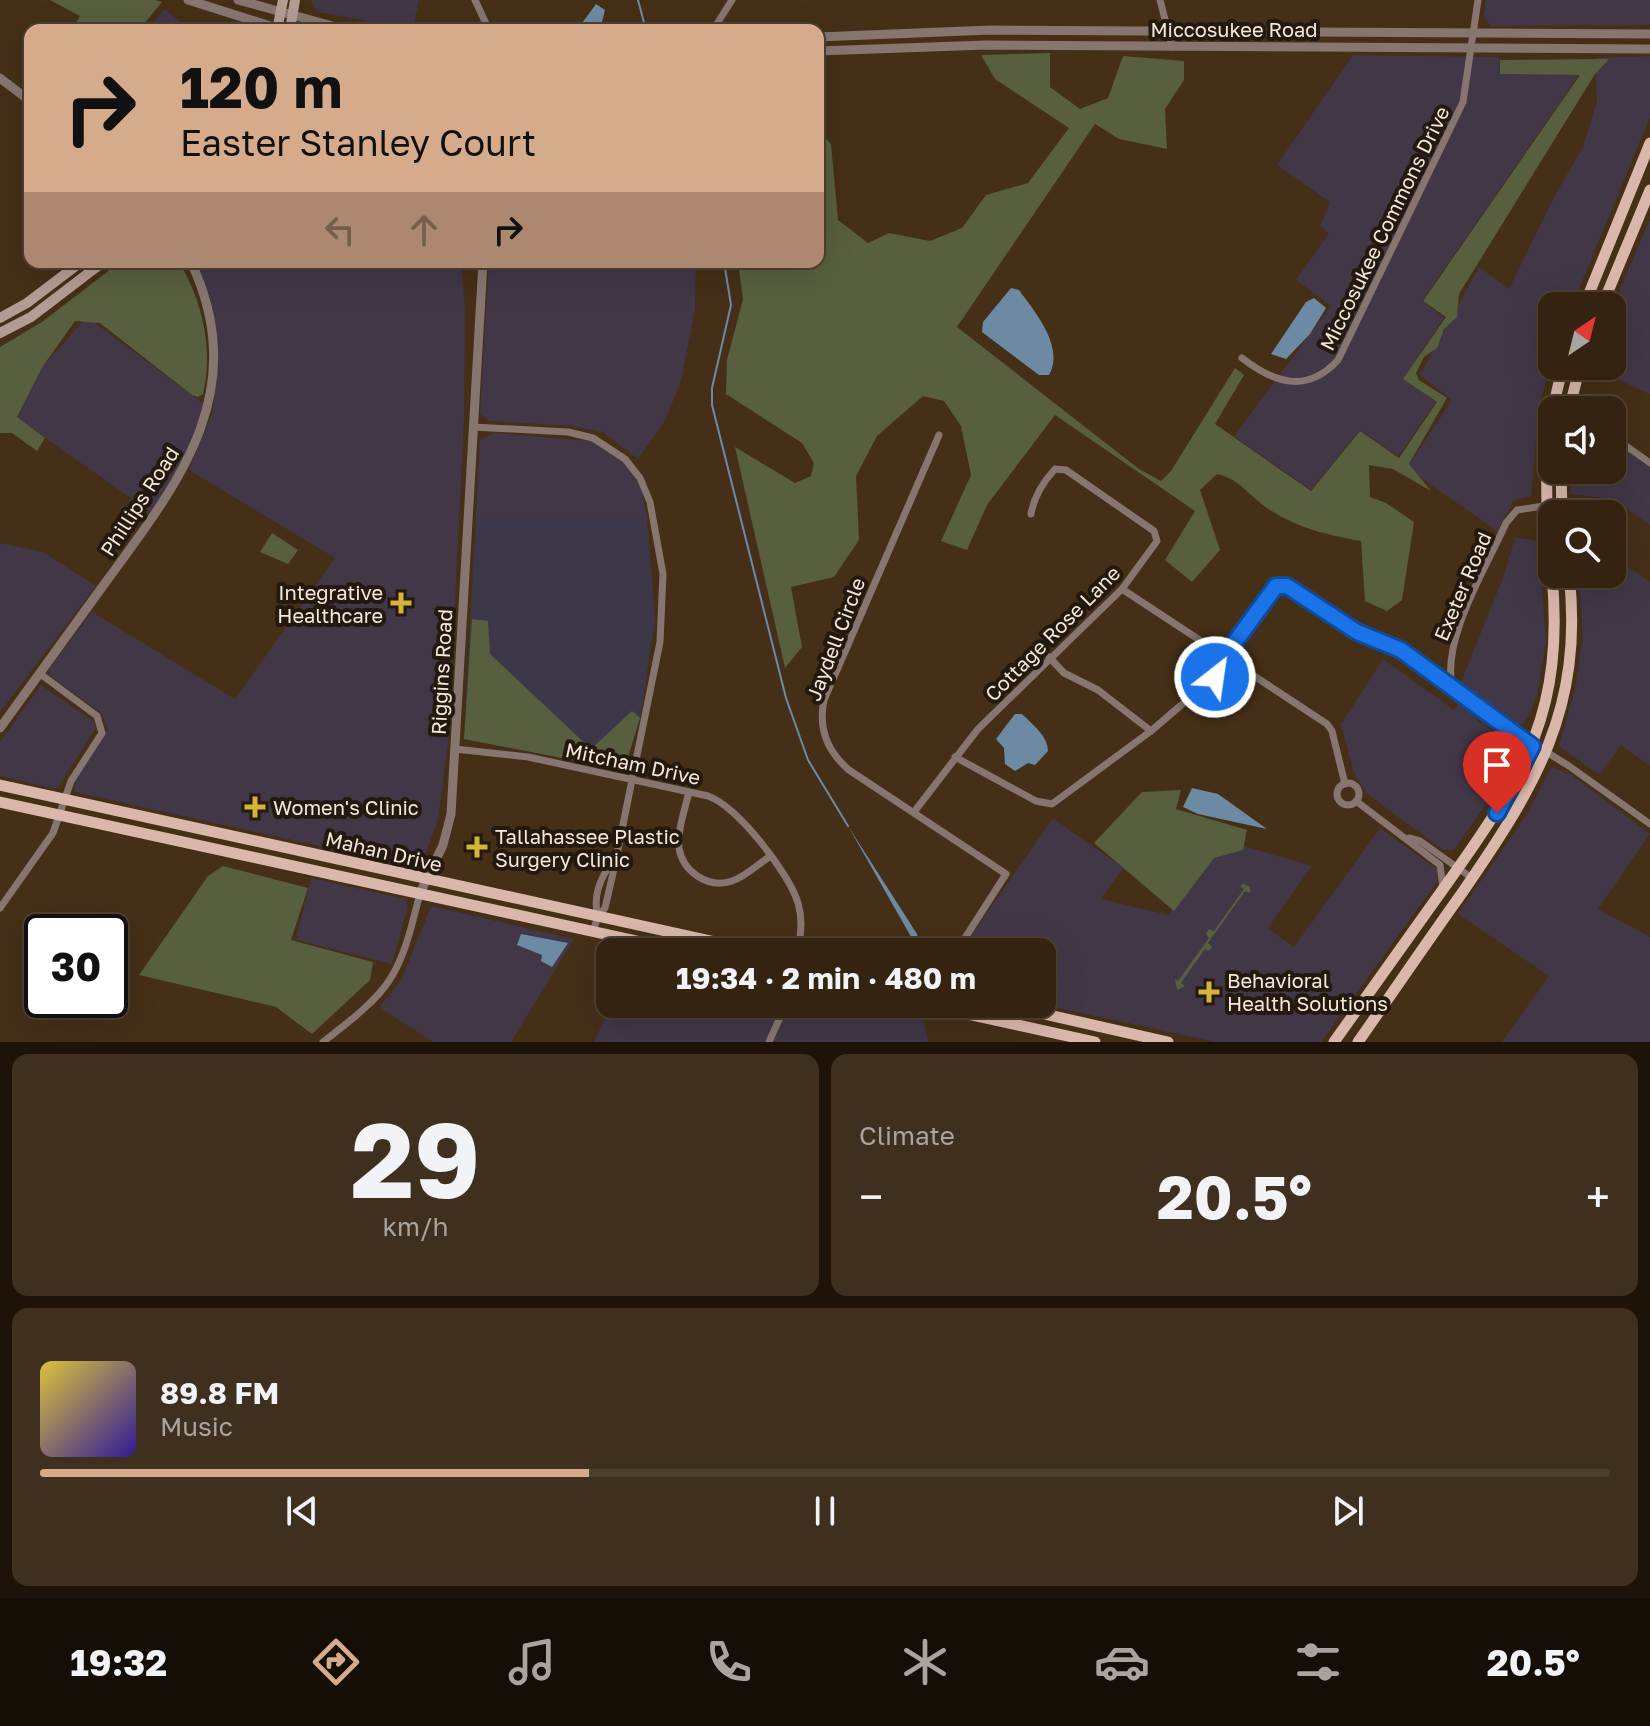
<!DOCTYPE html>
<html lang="en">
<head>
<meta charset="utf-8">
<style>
  :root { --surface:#342311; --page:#3f2f1f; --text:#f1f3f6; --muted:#a9a49f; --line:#4e4031; --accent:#d6ab8b }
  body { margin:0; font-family:"Golos Text",sans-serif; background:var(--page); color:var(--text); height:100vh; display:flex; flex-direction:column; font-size:30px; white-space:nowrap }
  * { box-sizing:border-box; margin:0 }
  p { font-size:26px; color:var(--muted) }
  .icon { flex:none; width:44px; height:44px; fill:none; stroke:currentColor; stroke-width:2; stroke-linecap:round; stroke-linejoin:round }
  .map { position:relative; height:1042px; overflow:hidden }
  .side { display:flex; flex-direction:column; gap:12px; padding:12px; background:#1d1309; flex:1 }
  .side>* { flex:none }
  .banner { position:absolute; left:24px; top:24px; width:800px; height:244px; border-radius:16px; box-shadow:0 8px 32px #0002,0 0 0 2px var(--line); background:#d6ab8b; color:#111; overflow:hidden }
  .needle { width:52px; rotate:35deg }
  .tools { position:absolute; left:1538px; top:292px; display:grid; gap:16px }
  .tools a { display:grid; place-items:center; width:88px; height:88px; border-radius:16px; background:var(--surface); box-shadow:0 8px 32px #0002,0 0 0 2px var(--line); font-size:40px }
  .speed { position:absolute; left:24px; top:914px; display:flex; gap:16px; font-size:40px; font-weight:700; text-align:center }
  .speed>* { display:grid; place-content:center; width:104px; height:104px; border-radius:50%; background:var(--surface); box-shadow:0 8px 32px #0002,0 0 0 2px var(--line); line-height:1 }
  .speed .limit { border:4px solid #111; border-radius:12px; background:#fff; color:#111 }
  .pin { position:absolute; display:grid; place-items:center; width:68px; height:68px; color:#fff; margin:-82px -34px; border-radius:50% 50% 50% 0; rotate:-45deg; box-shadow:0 0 8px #0007 }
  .pin .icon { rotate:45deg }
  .me { position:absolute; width:88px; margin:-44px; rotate:30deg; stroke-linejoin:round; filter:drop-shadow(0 0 6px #0008) }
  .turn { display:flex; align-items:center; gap:28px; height:168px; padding:0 24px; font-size:36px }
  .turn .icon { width:104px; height:104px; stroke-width:2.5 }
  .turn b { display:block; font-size:56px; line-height:68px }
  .lanes { display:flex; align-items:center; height:76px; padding:0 24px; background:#0003; justify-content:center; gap:40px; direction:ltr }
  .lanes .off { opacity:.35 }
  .big { font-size:60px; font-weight:700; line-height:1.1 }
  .side .card { flex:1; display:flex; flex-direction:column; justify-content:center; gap:12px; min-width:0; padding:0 28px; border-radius:16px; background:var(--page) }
  .side .dial { align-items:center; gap:0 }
  .dial b { font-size:104px; line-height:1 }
  .song { display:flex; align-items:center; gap:24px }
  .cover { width:96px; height:96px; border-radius:12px; background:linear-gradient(135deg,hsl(50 70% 55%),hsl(250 70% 35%)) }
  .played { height:8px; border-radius:4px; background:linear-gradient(90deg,var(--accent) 35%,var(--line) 35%) }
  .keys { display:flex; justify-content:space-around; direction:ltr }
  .heat { display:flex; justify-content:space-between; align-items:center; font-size:44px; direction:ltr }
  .side .tiles { flex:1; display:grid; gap:12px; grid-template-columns:1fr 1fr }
  .card:last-child { grid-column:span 2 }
  .trip { position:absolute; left:596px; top:938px; width:460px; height:80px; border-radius:16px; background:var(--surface); box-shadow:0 8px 32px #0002,0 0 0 2px var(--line); font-weight:700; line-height:80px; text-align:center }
  .menu { display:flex; height:128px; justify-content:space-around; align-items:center; background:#150e07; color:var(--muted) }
  .menu .icon { width:56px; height:56px }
  .menu .on { color:var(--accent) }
  .menu b { font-size:36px; color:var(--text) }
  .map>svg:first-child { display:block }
  .commercial { fill:#413747 }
  .medical { fill:#3d3849 }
  .green { fill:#585f3e }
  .water { fill:#6d8aa5 }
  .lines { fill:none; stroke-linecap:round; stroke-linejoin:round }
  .stream { stroke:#6d8aa5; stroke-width:2 }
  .minor { stroke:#877670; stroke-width:7 }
  .tertiary { stroke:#877670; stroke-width:9 }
  .secondary { stroke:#b59c92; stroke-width:10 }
  .primary { stroke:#d9b8ab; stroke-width:11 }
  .route-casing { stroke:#114b97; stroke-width:20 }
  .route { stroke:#1a73e8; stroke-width:14 }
  .poi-dot { fill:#d5b535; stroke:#23190f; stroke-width:3 }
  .labels { text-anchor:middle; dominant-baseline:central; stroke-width:8; stroke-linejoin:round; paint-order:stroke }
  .street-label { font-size:20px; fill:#f7e8da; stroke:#23190f }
  .poi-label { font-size:20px; fill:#f7e8da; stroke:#23190f; text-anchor:start }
</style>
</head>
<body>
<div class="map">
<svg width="1650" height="1042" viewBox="0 0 1650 1042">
  <rect width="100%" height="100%" fill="#452f17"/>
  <g class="commercial">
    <polygon points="311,0 419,0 413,29 317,12"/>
    <polygon points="1486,0 1650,0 1650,25 1491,26 1484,17"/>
    <polygon points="164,9 190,30 148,30"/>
    <polygon points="1353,55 1499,57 1500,74 1579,75 1422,301 1444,318 1403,379 1436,402 1398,456 1360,430 1311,490 1234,436 1331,306 1296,280 1329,233 1320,226 1330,202 1277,165"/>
    <polygon points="1650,56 1650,117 1572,306 1552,306 1552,358 1539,408 1531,496 1514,500 1497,531 1407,468 1452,400 1420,375 1479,267 1509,289 1554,197 1583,147 1597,101 1595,58"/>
    <polygon points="1649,221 1650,221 1650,394 1590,367 1612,366 1612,309"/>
    <polygon points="196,262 461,262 465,309 464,420 448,744 438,820 420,868 74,792 77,775 108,728 101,713 50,676 48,670 92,612 235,699 335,558 189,470 212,414 217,377 216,328"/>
    <polygon points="489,262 696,262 695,309 681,381 665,421 638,459 603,432 571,426 490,421 480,414"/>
    <polygon points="87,317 204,404 188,453 152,513 17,418 43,366"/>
    <polygon points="494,433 591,441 623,461 633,473 642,490 647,518 476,518 480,440"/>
    <polygon points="1612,440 1650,468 1650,525 1613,499 1570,494 1571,470 1612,470"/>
    <polygon points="1515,537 1538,541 1546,640 1538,691 1529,716 1518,728 1459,687 1503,578"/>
    <polygon points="0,543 43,552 96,586 0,712"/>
    <polygon points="1612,555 1650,582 1650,766 1621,745 1599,775 1559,746 1576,685 1583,633 1578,574 1612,574"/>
    <polygon points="1383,659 1454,710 1460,702 1478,721 1518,750 1496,796 1484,807 1454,850 1443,850 1366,793 1354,773 1341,724"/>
    <polygon points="41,685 93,721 96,728 57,789 0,776 0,742"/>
    <polygon points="1552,767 1572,775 1650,834 1598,909 1650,937 1650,1042 1502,1042 1549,976 1458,914 1525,817"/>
    <polygon points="1053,818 1123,868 1101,899 1168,915 1222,840 1312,866 1268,928 1294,947 1380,828 1437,869 1437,882 1321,1042 1215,1042 1041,1004 1042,952 960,952"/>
    <polygon points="311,878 405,899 408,907 392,964 296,940"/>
    <polygon points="431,906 574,939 511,1042 433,1042 379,1007 401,981"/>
    <polygon points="611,1004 884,1004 923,1013 928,1042 594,1042"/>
  </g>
  <polygon class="medical" points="476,518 647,518 655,620 640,718 624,770 464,739"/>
  <g class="green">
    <polygon points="50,0 155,0 162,2 139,30 72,30 80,16"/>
    <path d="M1050,53V87L1080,109L1108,98L1123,56L1184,61V80L1165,109L1167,149L1119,139L1095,124L957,327L1139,469L1161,481L1171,471L1235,368L1244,375L1215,424L1311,491L1360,431L1399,458L1437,402L1403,379L1446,317L1423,301L1580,75L1500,74V60L1609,59L1595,74L1459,294L1457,317L1444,329L1437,348L1424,357L1416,373L1419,380L1447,398L1409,464L1431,491L1393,469L1369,465L1370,497L1386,503L1414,522L1402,600L1387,611L1365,601L1361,541C1327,535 1297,528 1267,508C1249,496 1240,479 1217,474L1200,490L1220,550L1192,582L1165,560L1195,511L1055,415L987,505L967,550L941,541L971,475L961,426L944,401L923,396L877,436L856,476L859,540L834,577L791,587L802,647L785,668L735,447L795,483L811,476L814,463L802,443L726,394L727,360L743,299L738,262H818V130L831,144L838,220L868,243L889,233L930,241L962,228L986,195L1028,183L1069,128L995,79L981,55Z"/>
    <path d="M120,262H179C202,300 214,350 203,394L198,397L192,395L100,323L75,321L43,366L17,417L45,438L37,451L12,433H0V347L42,322Z"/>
    <polygon points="272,533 298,550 288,564 260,552"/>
    <polygon points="472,619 488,621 490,654 591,749 632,711 640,718 624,770 464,739"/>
    <polygon points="1181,790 1176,809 1247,830 1243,850 1214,858 1174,911 1094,843 1142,792"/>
    <polygon points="223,866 308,888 291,940 373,962 370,980 312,1034 276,1007 139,975 208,876"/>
    <polygon points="1244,884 1250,887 1250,893 1245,891 1208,943 1212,947 1209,951 1205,949 1181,983 1185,986 1177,990 1175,979 1178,981 1209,938 1206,934 1209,929 1214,931 1244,889 1240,886"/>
  </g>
  <g class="water">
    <polygon points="596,4 605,10 600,30 577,30"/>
    <path d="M1011,288L1019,290C1035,312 1065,347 1049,375H1039L982,332L983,322Z"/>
    <polygon points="1314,298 1326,308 1310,334 1286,359 1271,354 1306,302"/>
    <path d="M1015,714H1022C1032,724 1048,736 1048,751L1035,765L1028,763L1015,771L1005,764L1004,748L996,739Z"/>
    <polygon points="1192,788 1218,794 1267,829 1198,814 1183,807"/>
    <polygon points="848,826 917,934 922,952 915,952 914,942"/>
    <polygon points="521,934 568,943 552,967 541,961 542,955 517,945"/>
  </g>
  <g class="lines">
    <g class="stream">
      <polyline points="638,0 646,30"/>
      <polyline points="724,262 731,305 712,388 712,405 786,698 808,760 848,826"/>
    </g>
    <g class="minor">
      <polyline points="475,0 489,30"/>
      <polyline points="1160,0 1172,47"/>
      <polyline points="713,30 732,0"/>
      <path d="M1242,358C1274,383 1307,394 1338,360L1463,102L1478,0"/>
      <polyline points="1553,403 1577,410"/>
      <polyline points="473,427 568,432 593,438 625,459 640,478 650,502 663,574 660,642 614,869 605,908 598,916 593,932"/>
      <path d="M939,435L824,700C818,728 827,751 849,770L1006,874L956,952"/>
      <polyline points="1612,436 1650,463"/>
      <polyline points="1122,589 1327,724 1332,731 1345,784"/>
      <polyline points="1049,657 1064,673 1098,690 1151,731"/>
      <path d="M1452,686C1442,638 1486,568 1506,523L1517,510L1544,506"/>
      <polyline points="1194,694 1202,678 1216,668"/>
      <path d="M455,749L528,757L708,796C738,807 789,873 798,903C803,920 801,935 797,952"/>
      <polyline points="955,757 1036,801 1052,804 1151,731 1194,694 1208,687 1224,657 1282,584 1357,632 1401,650 1479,710 1569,766 1650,824"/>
      <circle cx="1348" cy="794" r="11"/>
      <path d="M689,792C685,809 677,831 679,848C683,872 708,889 732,881C745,877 757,865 769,857"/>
      <polyline points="1356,801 1440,865 1443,888"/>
      <path d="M914,812L978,729L1122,589L1157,541L1154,531L1066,470L1055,469C1043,482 1034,496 1031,514"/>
      <polyline points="1409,838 1420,841 1472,878"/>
      <polyline points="0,908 53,833 71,781 102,733 97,716 39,673"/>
      <path d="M598,916C592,896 602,875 614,859"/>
      <path d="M323,1042C393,988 399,979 420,893"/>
      <polyline points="769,1042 786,1004"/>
    </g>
    <g class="tertiary">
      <polyline points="188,0 283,30"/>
      <polyline points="238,0 347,30"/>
      <polyline points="818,37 991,30 1650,34"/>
      <polyline points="818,51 986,45 1650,49"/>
      <polyline points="0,78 30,101"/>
      <path d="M0,728C36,678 72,629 108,579C181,480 251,390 191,262"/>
      <polyline points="420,893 443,845 451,814 483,262"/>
    </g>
    <g class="secondary">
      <polyline points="277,30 283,0"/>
      <polyline points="290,30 295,0"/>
      <polyline points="0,318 27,303 81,262"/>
      <polyline points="0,333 31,317 103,262"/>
    </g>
    <g class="primary">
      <polyline points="1584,306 1650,143"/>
      <polyline points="1602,306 1650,190"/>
      <polyline points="1569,410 1580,366"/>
      <polyline points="1561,470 1562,514"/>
      <path d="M1552,571C1544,496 1543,440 1563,366"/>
      <polyline points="0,785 761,952"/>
      <polyline points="0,802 687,952"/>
      <polyline points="922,1004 1095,1042"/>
      <polyline points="1000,1004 1168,1042"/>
      <path d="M1334,1042C1373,987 1412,933 1451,878C1527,771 1564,710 1552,574"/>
      <path d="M1358,1042C1393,992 1427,942 1462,893C1535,787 1584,709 1569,574"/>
    </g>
  </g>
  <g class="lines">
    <defs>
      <polyline id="route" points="1215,677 1224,657 1276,586 1287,586 1357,632 1401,650 1532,746 1497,813"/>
    </defs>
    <use href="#route" class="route-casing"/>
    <use href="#route" class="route"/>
  </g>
  <g class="poi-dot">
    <path d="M397 591h8v8h8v8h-8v8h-8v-8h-8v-8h8z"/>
    <path d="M251 795h8v8h8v8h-8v8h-8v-8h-8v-8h8z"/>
    <path d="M473 835h8v8h8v8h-8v8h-8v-8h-8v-8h8z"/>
    <path d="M1205 980h8v8h8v8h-8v8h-8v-8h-8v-8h8z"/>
  </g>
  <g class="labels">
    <g class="street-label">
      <text x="1234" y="29">Miccosukee Road</text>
      <text transform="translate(1384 228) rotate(-64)">Miccosukee Commons Drive</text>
      <text transform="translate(139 501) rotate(-57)">Phillips Road</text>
      <text transform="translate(1462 586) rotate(-67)">Exeter Road</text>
      <text transform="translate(1052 633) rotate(-45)">Cottage Rose Lane</text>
      <text transform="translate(835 639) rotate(-69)">Jaydell Circle</text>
      <text transform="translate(441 672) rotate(-87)">Riggins Road</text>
      <text transform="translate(633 763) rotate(12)">Mitcham Drive</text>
      <text transform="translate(384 851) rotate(13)">Mahan Drive</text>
    </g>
    <g class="poi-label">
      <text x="383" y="592" text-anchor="end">Integrative<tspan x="383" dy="23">Healthcare</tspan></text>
      <text x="273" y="807">Women's Clinic</text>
      <text x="495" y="836">Tallahassee Plastic<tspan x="495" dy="23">Surgery Clinic</tspan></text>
      <text x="1227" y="980">Behavioral<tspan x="1227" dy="23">Health Solutions</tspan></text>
    </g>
  </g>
</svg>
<div class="tools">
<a><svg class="needle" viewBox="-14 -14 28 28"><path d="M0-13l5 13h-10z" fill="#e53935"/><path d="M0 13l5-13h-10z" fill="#a9a49f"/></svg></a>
<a><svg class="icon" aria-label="sound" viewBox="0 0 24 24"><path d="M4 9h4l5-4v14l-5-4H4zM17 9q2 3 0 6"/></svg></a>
<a><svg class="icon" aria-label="search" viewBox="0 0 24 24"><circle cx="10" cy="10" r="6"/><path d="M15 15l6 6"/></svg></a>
</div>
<div class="speed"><div class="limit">30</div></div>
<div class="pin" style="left:1497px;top:813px;background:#d93025"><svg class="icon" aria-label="arrive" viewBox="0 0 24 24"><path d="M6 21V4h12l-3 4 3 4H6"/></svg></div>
<svg class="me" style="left:1215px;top:677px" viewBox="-20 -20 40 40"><circle r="17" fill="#1a73e8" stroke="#fff" stroke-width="3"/><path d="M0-11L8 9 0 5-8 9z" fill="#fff"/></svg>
<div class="trip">19:34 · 2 min · 480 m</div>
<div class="banner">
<div class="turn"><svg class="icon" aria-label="right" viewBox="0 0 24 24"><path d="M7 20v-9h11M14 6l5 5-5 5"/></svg><div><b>120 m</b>Easter Stanley Court</div></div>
<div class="lanes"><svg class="icon off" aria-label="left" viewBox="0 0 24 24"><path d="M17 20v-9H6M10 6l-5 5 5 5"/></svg><svg class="icon off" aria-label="ahead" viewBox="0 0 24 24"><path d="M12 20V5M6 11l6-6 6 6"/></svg><svg class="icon" aria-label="right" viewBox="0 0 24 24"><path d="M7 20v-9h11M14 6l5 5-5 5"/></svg></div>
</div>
</div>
<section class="side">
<div class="tiles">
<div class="card dial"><b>29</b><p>km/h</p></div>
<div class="card"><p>Climate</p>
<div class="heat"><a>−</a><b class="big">20.5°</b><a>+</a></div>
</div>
<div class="card">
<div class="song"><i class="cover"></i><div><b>89.8 FM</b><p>Music</p></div></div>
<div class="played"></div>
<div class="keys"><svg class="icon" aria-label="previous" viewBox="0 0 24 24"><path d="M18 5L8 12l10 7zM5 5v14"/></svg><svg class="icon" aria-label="pause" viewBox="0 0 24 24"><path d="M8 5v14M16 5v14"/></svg><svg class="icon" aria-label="next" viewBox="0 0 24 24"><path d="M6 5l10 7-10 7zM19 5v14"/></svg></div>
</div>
</div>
</section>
<nav class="menu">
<b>19:32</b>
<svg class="icon on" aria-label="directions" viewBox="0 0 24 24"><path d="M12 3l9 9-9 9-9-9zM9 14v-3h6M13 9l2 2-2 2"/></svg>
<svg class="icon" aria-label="music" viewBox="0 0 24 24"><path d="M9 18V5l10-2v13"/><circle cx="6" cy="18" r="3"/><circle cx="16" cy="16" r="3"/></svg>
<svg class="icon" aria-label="phone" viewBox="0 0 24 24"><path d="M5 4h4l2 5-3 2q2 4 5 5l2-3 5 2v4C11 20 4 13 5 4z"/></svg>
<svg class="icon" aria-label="climate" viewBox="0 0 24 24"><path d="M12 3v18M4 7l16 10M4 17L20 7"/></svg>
<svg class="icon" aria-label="car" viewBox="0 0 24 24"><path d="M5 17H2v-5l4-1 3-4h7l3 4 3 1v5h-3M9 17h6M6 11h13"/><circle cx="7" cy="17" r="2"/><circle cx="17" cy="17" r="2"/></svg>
<svg class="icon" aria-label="filters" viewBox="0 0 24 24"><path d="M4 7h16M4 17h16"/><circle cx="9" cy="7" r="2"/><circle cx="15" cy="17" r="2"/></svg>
<b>20.5°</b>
</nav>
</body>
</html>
